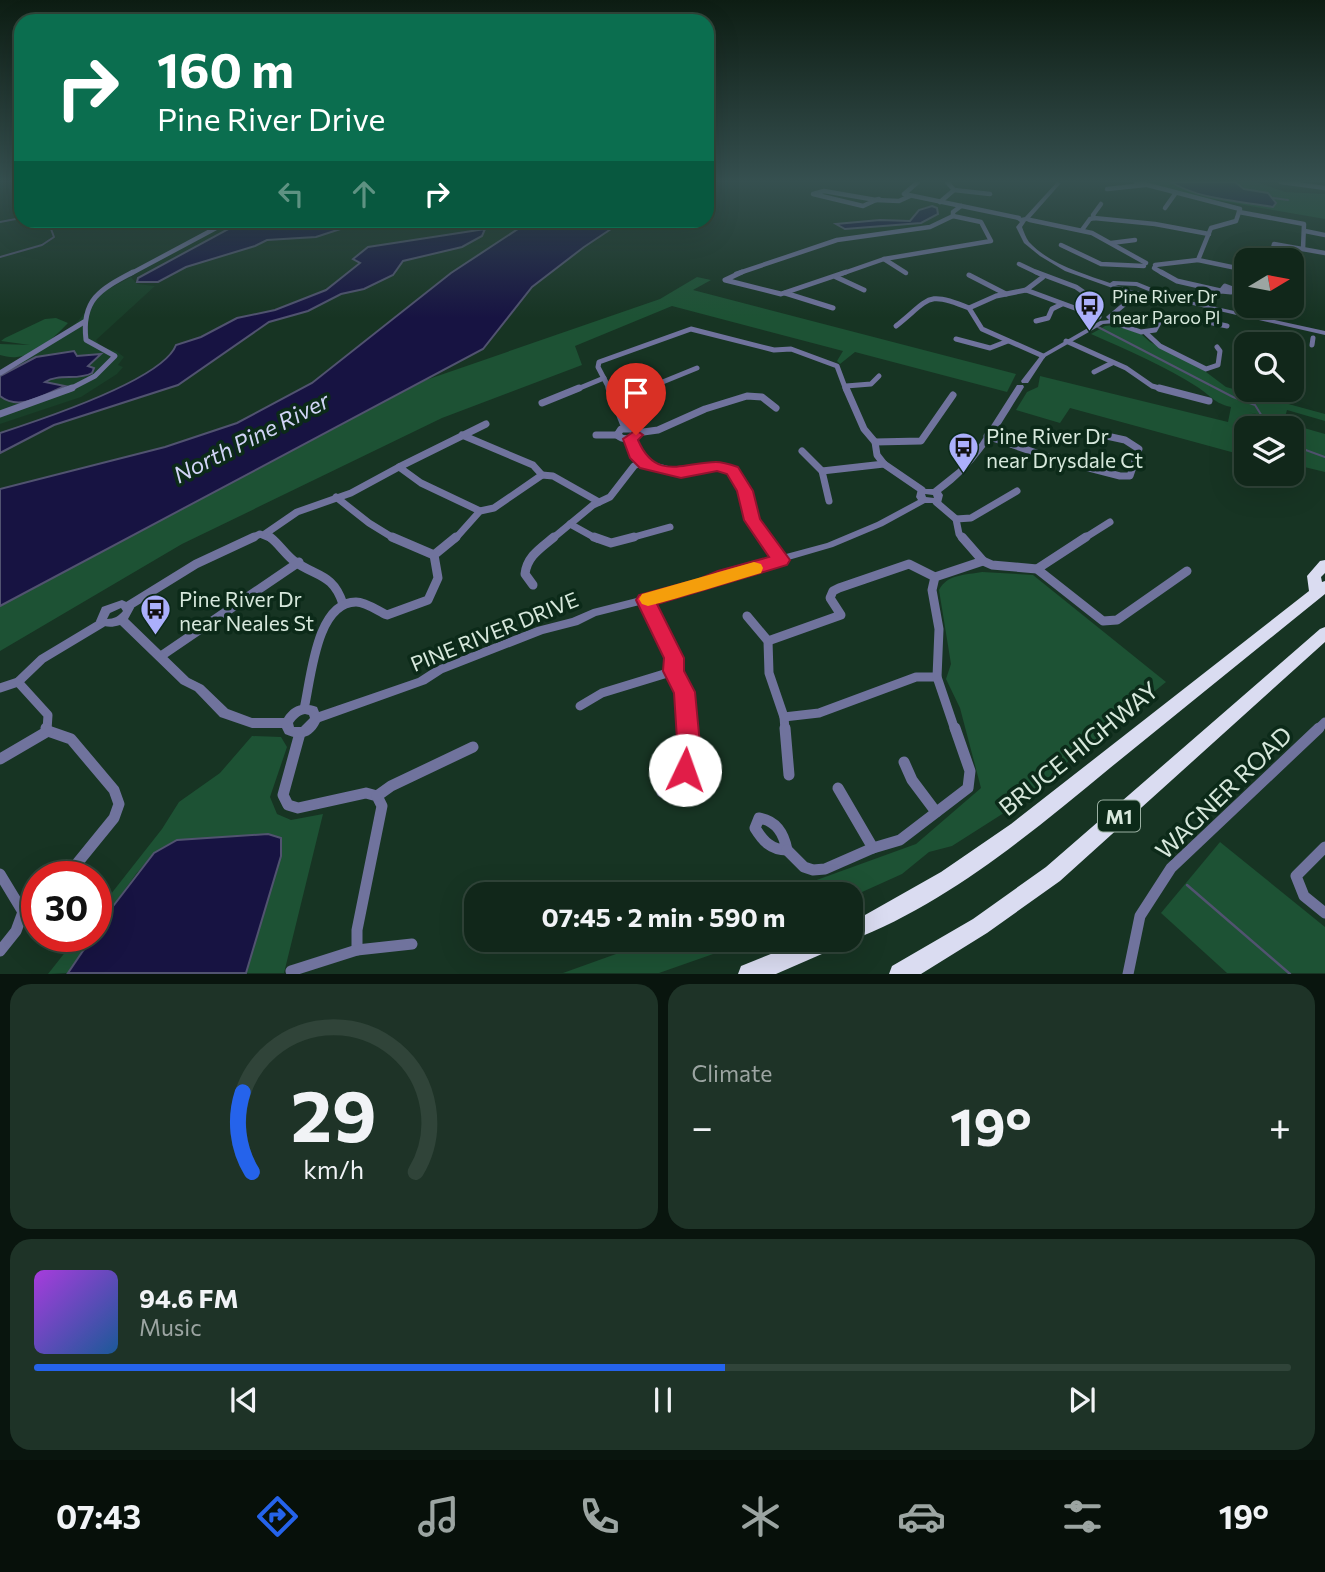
<!DOCTYPE html>
<html lang="en">
<head>
<meta charset="utf-8">
<style>
  :root { --surface:#11271a; --page:#1e3327; --text:#f1f3f6; --muted:#9ca5a2; --line:#304439; --accent:#2563eb }
  body { margin:0; font-family:Commissioner,sans-serif; background:var(--page); color:var(--text); height:100vh; display:flex; flex-direction:column; font-size:26px; white-space:nowrap }
  * { box-sizing:border-box; margin:0 }
  p { font-size:23px; color:var(--muted) }
  .icon { flex:none; width:38px; height:38px; fill:none; stroke:currentColor; stroke-width:2; stroke-linecap:round; stroke-linejoin:round }
  .map { position:relative; height:974px; overflow:hidden }
  .drawer { display:flex; flex-direction:column; gap:10px; padding:10px; background:#09150e; flex:1 }
  .drawer>* { flex:none }
  .banner { position:absolute; left:14px; top:14px; width:700px; height:214px; border-radius:21px; box-shadow:0 7px 28px #0002,0 0 0 2px var(--line); background:#0b6e4f; color:#fff; overflow:hidden }
  .needle { width:46px; rotate:80deg }
  .buttons { position:absolute; left:1234px; top:248px; display:grid; gap:14px }
  .buttons a { display:grid; place-items:center; width:70px; height:70px; border-radius:14px; background:var(--surface); box-shadow:0 7px 28px #0002,0 0 0 2px var(--line); font-size:35px }
  .speed { position:absolute; left:21px; top:861px; display:flex; gap:14px; font-size:35px; font-weight:700; text-align:center }
  .speed>* { display:grid; place-content:center; width:91px; height:91px; border-radius:50%; background:var(--surface); box-shadow:0 7px 28px #0002,0 0 0 2px var(--line); line-height:1 }
  .speed .limit { border:10px solid #d22; background:#fff; color:#111 }
  .pin { position:absolute; display:grid; place-items:center; width:60px; height:60px; color:#fff; margin:-72px -30px; border-radius:50% 50% 50% 0; rotate:-45deg; box-shadow:0 0 7px #0007 }
  .pin .icon { rotate:45deg }
  .me { position:absolute; width:77px; margin:-38px; rotate:3deg; stroke-linejoin:round; filter:drop-shadow(0 0 5px #0008) }
  .turn { display:flex; align-items:center; gap:24px; height:147px; padding:0 28px; font-size:32px }
  .turn .icon { width:91px; height:91px; stroke-width:2.5 }
  .turn b { display:block; font-size:49px; line-height:60px }
  .lanes { display:flex; align-items:center; height:66px; padding:0 28px; background:#0003; justify-content:center; gap:35px; direction:ltr }
  .lanes .off { opacity:.35 }
  .big { font-size:52px; font-weight:700; line-height:1.1 }
  .drawer .widget { flex:1; display:flex; flex-direction:column; justify-content:center; gap:10px; min-width:0; padding:0 24px; border-radius:21px; background:var(--page) }
  .drawer .dial { align-items:center; gap:0 }
  .dial svg { height:182px; overflow:visible; fill:none; stroke:var(--line); stroke-width:7; stroke-linecap:round; text-anchor:middle }
  .dial text { fill:var(--text); stroke:none }
  .song { display:flex; align-items:center; gap:21px }
  .cover { width:84px; height:84px; border-radius:10px; background:linear-gradient(135deg,hsl(280 70% 55%),hsl(210 70% 35%)) }
  .played { height:7px; border-radius:4px; background:linear-gradient(90deg,var(--accent) 55%,var(--line) 55%) }
  .keys { display:flex; justify-content:space-around; direction:ltr }
  .heat { display:flex; justify-content:space-between; align-items:center; font-size:38px; direction:ltr }
  .drawer .tiles { flex:1; display:grid; gap:10px; grid-template-columns:1fr 1fr }
  .widget:last-child { grid-column:span 2 }
  .trip { position:absolute; left:464px; top:882px; width:399px; height:70px; border-radius:21px; background:var(--surface); box-shadow:0 7px 28px #0002,0 0 0 2px var(--line); font-weight:700; line-height:70px; text-align:center }
  .tab-bar { display:flex; height:112px; justify-content:space-around; align-items:center; background:#07100a; color:var(--muted) }
  .tab-bar .icon { width:49px; height:49px }
  .tab-bar .active { color:var(--accent) }
  .tab-bar b { font-size:32px; color:var(--text) }
  .map>svg:first-child { display:block }
  .built { fill:#193f29 }
  .green { fill:#1d5234 }
  .water { fill:#171342; stroke:#515370; stroke-width:2 }
  .lines { fill:none; stroke-linecap:round; stroke-linejoin:round }
  .stream-far1 { stroke:#515370; stroke-width:2 }
  .stream { stroke:#515370; stroke-width:2.5 }
  .minor-far4 { stroke:#70739d; stroke-width:4.5 }
  .minor-far3 { stroke:#70739d; stroke-width:5 }
  .minor-far2 { stroke:#70739d; stroke-width:7 }
  .minor-far1 { stroke:#70739d; stroke-width:9 }
  .minor { stroke:#70739d; stroke-width:11 }
  .tertiary { fill:#70739d; fill-rule:evenodd }
  .motorway { fill:#dadcf1; fill-rule:evenodd }
  .route { fill:#e11d48; stroke:#92132f; stroke-width:2 }
  .slow { fill:#f59e0b }
  .labels { text-anchor:middle; dominant-baseline:central; stroke-width:7; stroke-linejoin:round; paint-order:stroke }
  .far-poi-label { font-size:18px; fill:#d7e8dc; stroke:#0c2a19; text-anchor:start }
  .shield { fill:#0c2a19; stroke:#9aafa2; stroke-width:2 }
  .shield-label { font-size:19px; font-weight:bold; fill:#d7e8dc }
  .poi-label { font-size:21px; fill:#d7e8dc; stroke:#0c2a19; text-anchor:start }
  .street-label { font-size:21px; fill:#d7e8dc; stroke:#0c2a19 }
  .water-label { font-size:23px; font-style:italic; fill:#d1d4f6; stroke:#0c2a19 }
  .near-street-label { font-size:24px; fill:#d7e8dc; stroke:#0c2a19 }
</style>
</head>
<body>
<div class="map">
<svg width="1325" height="974" viewBox="0 0 1325 974">
  <rect width="100%" height="100%" fill="#173423"/>
  <polygon class="built" points="131,277 137,284 155,286 96,340 101,347 116,351 124,357 118,365 123,367 117,374 81,397 0,424 0,371 65,332 78,321 103,292"/>
  <g class="green">
    <polygon points="1143,182 1256,182 1285,192 1325,194 1325,219 1181,194"/>
    <polygon points="697,277 711,280 693,290 1016,374 1007,392 855,352 840,364 837,361 843,351 672,306 575,346 582,365 442,418 182,544 0,651 0,606 426,380 660,299"/>
    <path d="M56,318L68,323C57,335 34,356 17,357C11,358 5,356 0,355V344L30,345L1,341L5,338L45,319Z"/>
    <path d="M1114,325L1141,334L1150,342L1202,369L1226,387L1325,414V421L1287,410L1284,421L1248,412L1325,434V472L1292,464V429H1246V456L1070,408L1060,423L1016,410L1027,392L1038,387L1040,376L1228,422L1231,407C1214,403 1212,397 1199,388C1165,366 1127,350 1091,334L1105,326Z"/>
    <path d="M982,572L1033,575L1166,682L1007,811L952,846L929,852L902,874L851,897L850,894H778L916,844L981,788L960,708L946,679L951,664L939,590C947,574 966,575 982,572Z"/>
    <polygon points="252,736 281,737 287,747 270,797 277,814 291,820 323,814 284,973 246,973 281,856 268,834 176,840 154,853 136,874 96,930 96,913 162,829 179,802 220,773"/>
    <polygon points="1220,842 1325,927 1325,973 1227,973 1161,913"/>
    <polygon points="78,936 93,936 68,973 48,974"/>
    <polygon points="655,940 753,940 659,973 563,973"/>
  </g>
  <g class="water">
    <path d="M1171,182H1235L1244,189L1268,193L1276,203L1273,207C1240,201 1200,200 1171,182Z"/>
    <polygon points="932,206 937,208 938,214 921,223 845,229 836,224 880,220 910,221 919,210"/>
    <polygon points="243,221 365,221 316,237 267,240 255,246 186,267 158,282 137,282 138,278"/>
    <polygon points="530,221 623,221 584,247 532,287 483,349 0,606 0,489 165,447 237,423 312,383 451,273"/>
    <path d="M485,229L482,236L462,247L403,261L393,275L364,289L341,294L308,311L269,322L178,385L54,425L0,453V433C37,421 163,380 176,345L201,337L237,318L275,310L326,290L360,263L353,259L368,247Z"/>
    <path d="M74,351L77,356L101,354L88,366L94,368L92,373C78,381 59,373 45,382L65,386C45,394 20,412 0,396V376L36,357Z"/>
    <polygon points="268,834 281,838 281,856 246,973 68,973 93,936 96,936 96,930 104,918 154,853 177,840"/>
  </g>
  <g class="lines">
    <g class="stream-far1">
      <polyline points="1273,198 1288,200"/>
      <polyline points="0,222 21,218"/>
      <polyline points="0,257 42,245 54,237 51,229 33,220"/>
      <polyline points="1098,327 1233,397 1255,405 1270,429"/>
      <polyline points="1292,445 1325,457"/>
    </g>
    <polyline class="stream" points="1187,885 1290,974"/>
    <g class="minor-far4">
      <polyline points="918,182 904,194 1019,218"/>
      <polyline points="1136,182 1240,209 1236,221 1211,228 1198,260 1155,265"/>
      <polyline points="1281,182 1325,188"/>
      <polyline points="1107,189 1145,185"/>
      <polyline points="954,190 990,194"/>
      <polygon points="824,191 876,200 863,206 813,194"/>
      <polyline points="876,200 899,201 910,196"/>
      <polyline points="876,200 879,199"/>
      <polyline points="940,202 954,190 947,182"/>
      <polyline points="1165,208 1175,194"/>
      <polyline points="1239,212 1304,224 1303,249"/>
      <polyline points="953,216 953,212 961,206"/>
      <polyline points="1094,218 1093,215 1101,204"/>
      <polyline points="1030,220 1092,233 1146,263"/>
      <polyline points="1082,230 1090,219 1094,218 1155,224 1209,234"/>
      <polyline points="1305,231 1325,235"/>
      <polyline points="1111,243 1135,240"/>
      <polyline points="1061,245 1101,264 1144,266"/>
      <polyline points="884,259 906,273"/>
      <polyline points="1198,260 1246,270"/>
      <polyline points="1270,261 1274,244 1325,253"/>
      <polyline points="1019,264 1040,274"/>
      <polyline points="1154,268 1164,274"/>
      <polyline points="130,274 231,220"/>
      <polyline points="736,274 837,240 930,227 953,216"/>
      <polyline points="841,274 884,259 991,241 981,222 953,216"/>
    </g>
    <g class="minor-far3">
      <polyline points="742,272 725,280 781,294 846,272"/>
      <polyline points="1036,272 1076,287 1089,296"/>
      <polyline points="1161,272 1177,281 1221,291"/>
      <polyline points="969,275 1006,294"/>
      <polyline points="836,277 864,290"/>
      <polygon points="1225,286 1233,289 1231,292 1221,291"/>
      <polyline points="1026,290 1043,277"/>
      <polyline points="785,293 833,308"/>
      <polyline points="1036,321 1048,318 1052,309 1062,304"/>
      <polyline points="1115,323 1141,332 1155,330 1162,317 1180,316 1227,326"/>
      <path d="M896,326C930,299 926,290 969,308"/>
      <polyline points="1146,333 1160,346 1206,369 1218,365 1220,351 1217,347"/>
      <polyline points="956,339 990,348 1008,341"/>
      <polyline points="1066,341 1126,368 1152,386 1166,390"/>
      <polyline points="1312,345 1313,338"/>
      <polyline points="1043,356 982,329 969,308 996,296 1026,290 1099,317"/>
      <polyline points="1094,372 1112,363"/>
      <polyline points="0,373 84,322"/>
      <polyline points="846,386 871,384 879,376"/>
      <path d="M68,390L95,376L115,356L86,340C81,299 101,289 133,272"/>
      <polyline points="575,390 604,378"/>
      <polyline points="610,390 598,367 599,362 691,329 774,350 791,349 837,366 846,390"/>
      <polyline points="643,390 697,368"/>
    </g>
    <g class="minor-far2">
      <polyline points="609,388 625,428"/>
      <polyline points="846,388 864,429 875,442 877,455 884,464 922,490"/>
      <polyline points="1159,388 1209,401"/>
      <polyline points="611,394 648,388"/>
      <polyline points="542,403 579,388"/>
      <polyline points="0,414 72,388"/>
      <path d="M621,429H632L636,435C630,440 623,440 617,435Z"/>
      <polyline points="636,433 658,430 705,409 747,396 762,397 776,408"/>
      <polyline points="462,435 533,465 542,475"/>
      <polyline points="596,435 617,435"/>
      <polyline points="987,436 1054,459 1120,476 1130,476 1139,449 1125,440 1102,435"/>
      <polyline points="630,439 638,458 646,464 681,473 717,466 733,470 745,490 752,520 766,539"/>
      <polyline points="875,442 921,441 953,395"/>
      <polyline points="802,451 822,471 829,501"/>
      <polyline points="822,471 884,464"/>
      <polyline points="336,497 369,523 395,539"/>
      <polyline points="936,502 956,519 959,534 963,539"/>
      <polyline points="480,511 421,483 399,467 486,424"/>
      <polyline points="956,519 971,518 1017,491"/>
      <polyline points="570,524 597,539"/>
      <polyline points="265,534 297,512 351,493 399,467"/>
      <polyline points="250,539 260,534 272,539"/>
      <polyline points="455,539 480,511 494,508 542,475 553,476 599,502"/>
      <polyline points="552,539 593,505 610,497 634,466 641,462"/>
      <polyline points="627,539 670,527"/>
      <polyline points="1083,539 1110,522"/>
    </g>
    <g class="minor-far1">
      <path d="M270,537C279,544 285,554 294,561C316,577 333,573 343,604"/>
      <polyline points="392,537 434,555"/>
      <polyline points="594,537 611,543 634,537"/>
      <polyline points="764,537 781,560"/>
      <polyline points="962,537 983,561 992,565 1037,569 1103,621 1117,620 1187,571"/>
      <polyline points="1037,569 1086,537"/>
      <path d="M533,585L525,574C527,556 541,548 554,537"/>
      <polyline points="645,600 674,658 674,671 685,693 687,730"/>
      <polyline points="128,606 196,564 254,537"/>
      <polyline points="747,616 768,641 769,673 784,717 785,730"/>
      <polyline points="768,641 841,615 830,598 833,591 839,588 909,564 935,577"/>
      <polyline points="161,656 299,562"/>
      <polyline points="18,682 48,715 47,730"/>
      <polyline points="0,688 18,682 42,659 102,623"/>
      <polyline points="580,706 602,693 674,671"/>
      <path d="M304,709C311,679 316,602 356,602C366,602 378,611 387,615L428,600L438,578L434,555L456,537"/>
      <polyline points="784,717 819,713 916,677 937,677"/>
      <polyline points="955,730 937,677 939,629 932,590 935,577 983,561"/>
      <polyline points="1317,730 1325,722"/>
    </g>
    <g class="minor">
      <polyline points="46,728 48,731 71,739 114,790 119,804 114,818 66,877"/>
      <polyline points="785,728 789,775"/>
      <polyline points="300,733 283,795 288,805 298,808 366,793 377,796 382,806 357,930 357,950"/>
      <polyline points="0,759 48,731"/>
      <polyline points="904,762 912,780 936,812"/>
      <polyline points="838,788 873,848"/>
      <path d="M662,792C687,768 690,763 687,728"/>
      <polyline points="377,796 391,786 473,747"/>
      <path d="M759,818C777,821 784,834 787,850C771,850 763,841 755,828Z"/>
      <polyline points="1325,847 1296,876 1304,896 1325,913"/>
      <polyline points="787,850 804,867 813,870 825,869 873,848 900,840 968,788 970,771 955,728"/>
      <polyline points="0,874 23,912 16,931 0,951"/>
      <polyline points="23,912 37,903"/>
      <polyline points="291,971 357,950 412,944"/>
      <polyline points="1128,974 1140,916 1171,868 1319,728"/>
    </g>
    <g class="tertiary">
      <path d="M1057,182L1061,183L1030,218V222L1026,221L1022,227C1024,232 1026,238 1029,242C1049,264 1084,274 1110,283L1113,281L1137,282L1159,291L1160,292L1157,294L1325,331V335L1162,298L1139,295L1113,317L1118,322L1117,323L1103,324L1045,357L1028,383H1022L1021,381L1041,355L1100,321L1109,320L1106,317L1107,316L1132,295L1065,271L1040,256L1024,243L1016,227L1020,222L1016,219L1025,217ZM1115,285L1136,286L1156,294L1134,291Z"/>
      <path d="M1017,385H1023L1024,387C1000,425 978,466 941,492L943,495L941,503H925L883,526L833,547L727,578L703,589L596,616L578,625L543,634L443,673L426,684L320,722C312,738 301,741 285,734L282,728H252L220,717L195,691L181,684L120,625C111,628 106,627 97,624L96,621L102,607L122,600L133,605L134,608L128,619L189,678L203,685L228,709L252,718H284C292,705 303,702 317,707L319,712L418,678L435,667L537,627L572,618L593,609L700,582L720,572L827,543L877,522L918,500L916,497L918,489H933L958,469L980,443ZM925,494L933,495L934,498L926,497ZM121,608L123,611C119,616 114,619 107,619L110,613ZM305,714L309,715L310,718L301,727H294L293,723C296,719 299,715 305,714Z"/>
    </g>
    <g class="motorway">
      <path d="M1325,560V573L1321,577L1322,582L1325,581V594C1253,652 1182,710 1110,768C1031,833 947,904 850,941L846,940H850V920L865,915L941,872L1011,824L1309,591L1307,576L1320,561Z"/>
      <polygon points="1325,627 1325,642 1060,881 987,933 921,974 889,974 892,966 973,919 1046,867 1320,629"/>
      <polygon points="806,940 842,940 838,947 776,974 738,974 741,966"/>
    </g>
  </g>
  <linearGradient id="sky" x2="0" y2="1"><stop stop-color="#0d1d13"/><stop offset="0.57" stop-color="#365050"/><stop offset="1" stop-color="#365050" stop-opacity="0"/></linearGradient>
  <rect width="1325" height="318" fill="url(#sky)"/>
  <path class="route" d="M636,430L643,435L638,440C656,482 684,462 716,462C723,462 732,465 738,467L753,491L760,519L790,560L787,565L657,604L684,658V671L695,692L701,755L693,778L685,781L677,778L674,770L678,755L674,693L663,671L664,658L636,600L639,595L699,579L718,571L769,557L744,520L737,491L727,474L717,471L681,478L640,468L630,458L623,439Z"/>
  <path class="slow" d="M754,562L761,564L763,568L761,573C723,584 687,596 648,606L642,604L639,599L642,594Z"/>
  <defs>
    <symbol id="bus-pin" viewBox="-11 -11 22 30"><path d="M0 17L-7.5 6A9.5 9.5 0 1 1 7.5 6Z" fill="#abaffb" stroke="#0c2a19"/><path d="M-5-6H5V4H4V6H2V4H-2V6H-4V4H-5ZM-3.5-4V0h7V-4ZM-3.5 1.2v1.5H-2V1.2ZM2 1.2v1.5H3.5V1.2Z" fill="#111"/></symbol>
  </defs>
  <g fill-rule="evenodd">
    <use href="#bus-pin" x="1072" y="288" width="35" height="47"/>
    <use href="#bus-pin" x="946" y="430" width="35" height="47"/>
    <use href="#bus-pin" x="138" y="592" width="35" height="47"/>
  </g>
  <g class="labels">
    <g class="far-poi-label">
      <text x="1112" y="296">Pine River Dr<tspan x="1112" dy="21">near Paroo Pl</tspan></text>
    </g>
    <rect class="shield" x="1098" y="800.5" width="42" height="31" rx="5"/>
    <g class="shield-label">
      <text x="1119" y="816">M1</text>
    </g>
    <g class="poi-label">
      <text x="986" y="435">Pine River Dr<tspan x="986" dy="24">near Drysdale Ct</tspan></text>
      <text x="179" y="598">Pine River Dr<tspan x="179" dy="24">near Neales St</tspan></text>
    </g>
    <g class="street-label">
      <text transform="translate(494 631) rotate(-22)">PINE RIVER DRIVE</text>
    </g>
    <g class="water-label">
      <text transform="translate(251 437) rotate(-27)">North Pine River</text>
    </g>
    <g class="near-street-label">
      <text transform="translate(1078 748) rotate(-39)">BRUCE HIGHWAY</text>
      <text transform="translate(1223 792) rotate(-44)">WAGNER ROAD</text>
    </g>
  </g>
</svg>
<div class="buttons">
<a><svg class="needle" viewBox="-14 -14 28 28"><path d="M0-13l5 13h-10z" fill="#e53935"/><path d="M0 13l5-13h-10z" fill="#9ca5a2"/></svg></a>
<a><svg class="icon" aria-label="search" viewBox="0 0 24 24"><circle cx="10" cy="10" r="6"/><path d="M15 15l6 6"/></svg></a>
<a><svg class="icon" aria-label="layers" viewBox="0 0 24 24"><path d="M12 4l9 5-9 5-9-5zM3 14l9 5 9-5"/></svg></a>
</div>
<div class="speed"><div class="limit">30</div></div>
<div class="pin" style="left:636px;top:435px;background:#d93025"><svg class="icon" aria-label="arrive" viewBox="0 0 24 24"><path d="M6 21V4h12l-3 4 3 4H6"/></svg></div>
<svg class="me" style="left:685px;top:770px" viewBox="-20 -20 40 40"><circle r="19" fill="#fff"/><path d="M0-13L10 11 0 6-10 11z" fill="#e11d48"/></svg>
<div class="trip">07:45 · 2 min · 590 m</div>
<div class="banner">
<div class="turn"><svg class="icon" aria-label="right" viewBox="0 0 24 24"><path d="M7 20v-9h11M14 6l5 5-5 5"/></svg><div><b>160 m</b>Pine River Drive</div></div>
<div class="lanes"><svg class="icon off" aria-label="left" viewBox="0 0 24 24"><path d="M17 20v-9H6M10 6l-5 5 5 5"/></svg><svg class="icon off" aria-label="ahead" viewBox="0 0 24 24"><path d="M12 20V5M6 11l6-6 6 6"/></svg><svg class="icon" aria-label="right" viewBox="0 0 24 24"><path d="M7 20v-9h11M14 6l5 5-5 5"/></svg></div>
</div>
</div>
<section class="drawer">
<div class="tiles">
<div class="widget dial"><svg viewBox="0 0 100 80">
<path d="M14 69A42 42 0 1 1 86 69"/>
<path d="M14 69A42 42 0 0 1 10 34" stroke="#2563eb"/>
<text x="50" y="56" font-size="32" font-weight="700">29</text>
<text x="50" y="72" font-size="11">km/h</text>
</svg></div>
<div class="widget"><p>Climate</p>
<div class="heat"><a>−</a><b class="big">19°</b><a>+</a></div>
</div>
<div class="widget">
<div class="song"><i class="cover"></i><div><b>94.6 FM</b><p>Music</p></div></div>
<div class="played"></div>
<div class="keys"><svg class="icon" aria-label="previous" viewBox="0 0 24 24"><path d="M18 5L8 12l10 7zM5 5v14"/></svg><svg class="icon" aria-label="pause" viewBox="0 0 24 24"><path d="M8 5v14M16 5v14"/></svg><svg class="icon" aria-label="next" viewBox="0 0 24 24"><path d="M6 5l10 7-10 7zM19 5v14"/></svg></div>
</div>
</div>
</section>
<nav class="tab-bar">
<b>07:43</b>
<svg class="icon active" aria-label="directions" viewBox="0 0 24 24"><path d="M12 3l9 9-9 9-9-9zM9 14v-3h6M13 9l2 2-2 2"/></svg>
<svg class="icon" aria-label="music" viewBox="0 0 24 24"><path d="M9 18V5l10-2v13"/><circle cx="6" cy="18" r="3"/><circle cx="16" cy="16" r="3"/></svg>
<svg class="icon" aria-label="phone" viewBox="0 0 24 24"><path d="M5 4h4l2 5-3 2q2 4 5 5l2-3 5 2v4C11 20 4 13 5 4z"/></svg>
<svg class="icon" aria-label="climate" viewBox="0 0 24 24"><path d="M12 3v18M4 7l16 10M4 17L20 7"/></svg>
<svg class="icon" aria-label="car" viewBox="0 0 24 24"><path d="M5 17H2v-5l4-1 3-4h7l3 4 3 1v5h-3M9 17h6M6 11h13"/><circle cx="7" cy="17" r="2"/><circle cx="17" cy="17" r="2"/></svg>
<svg class="icon" aria-label="filters" viewBox="0 0 24 24"><path d="M4 7h16M4 17h16"/><circle cx="9" cy="7" r="2"/><circle cx="15" cy="17" r="2"/></svg>
<b>19°</b>
</nav>
</body>
</html>
